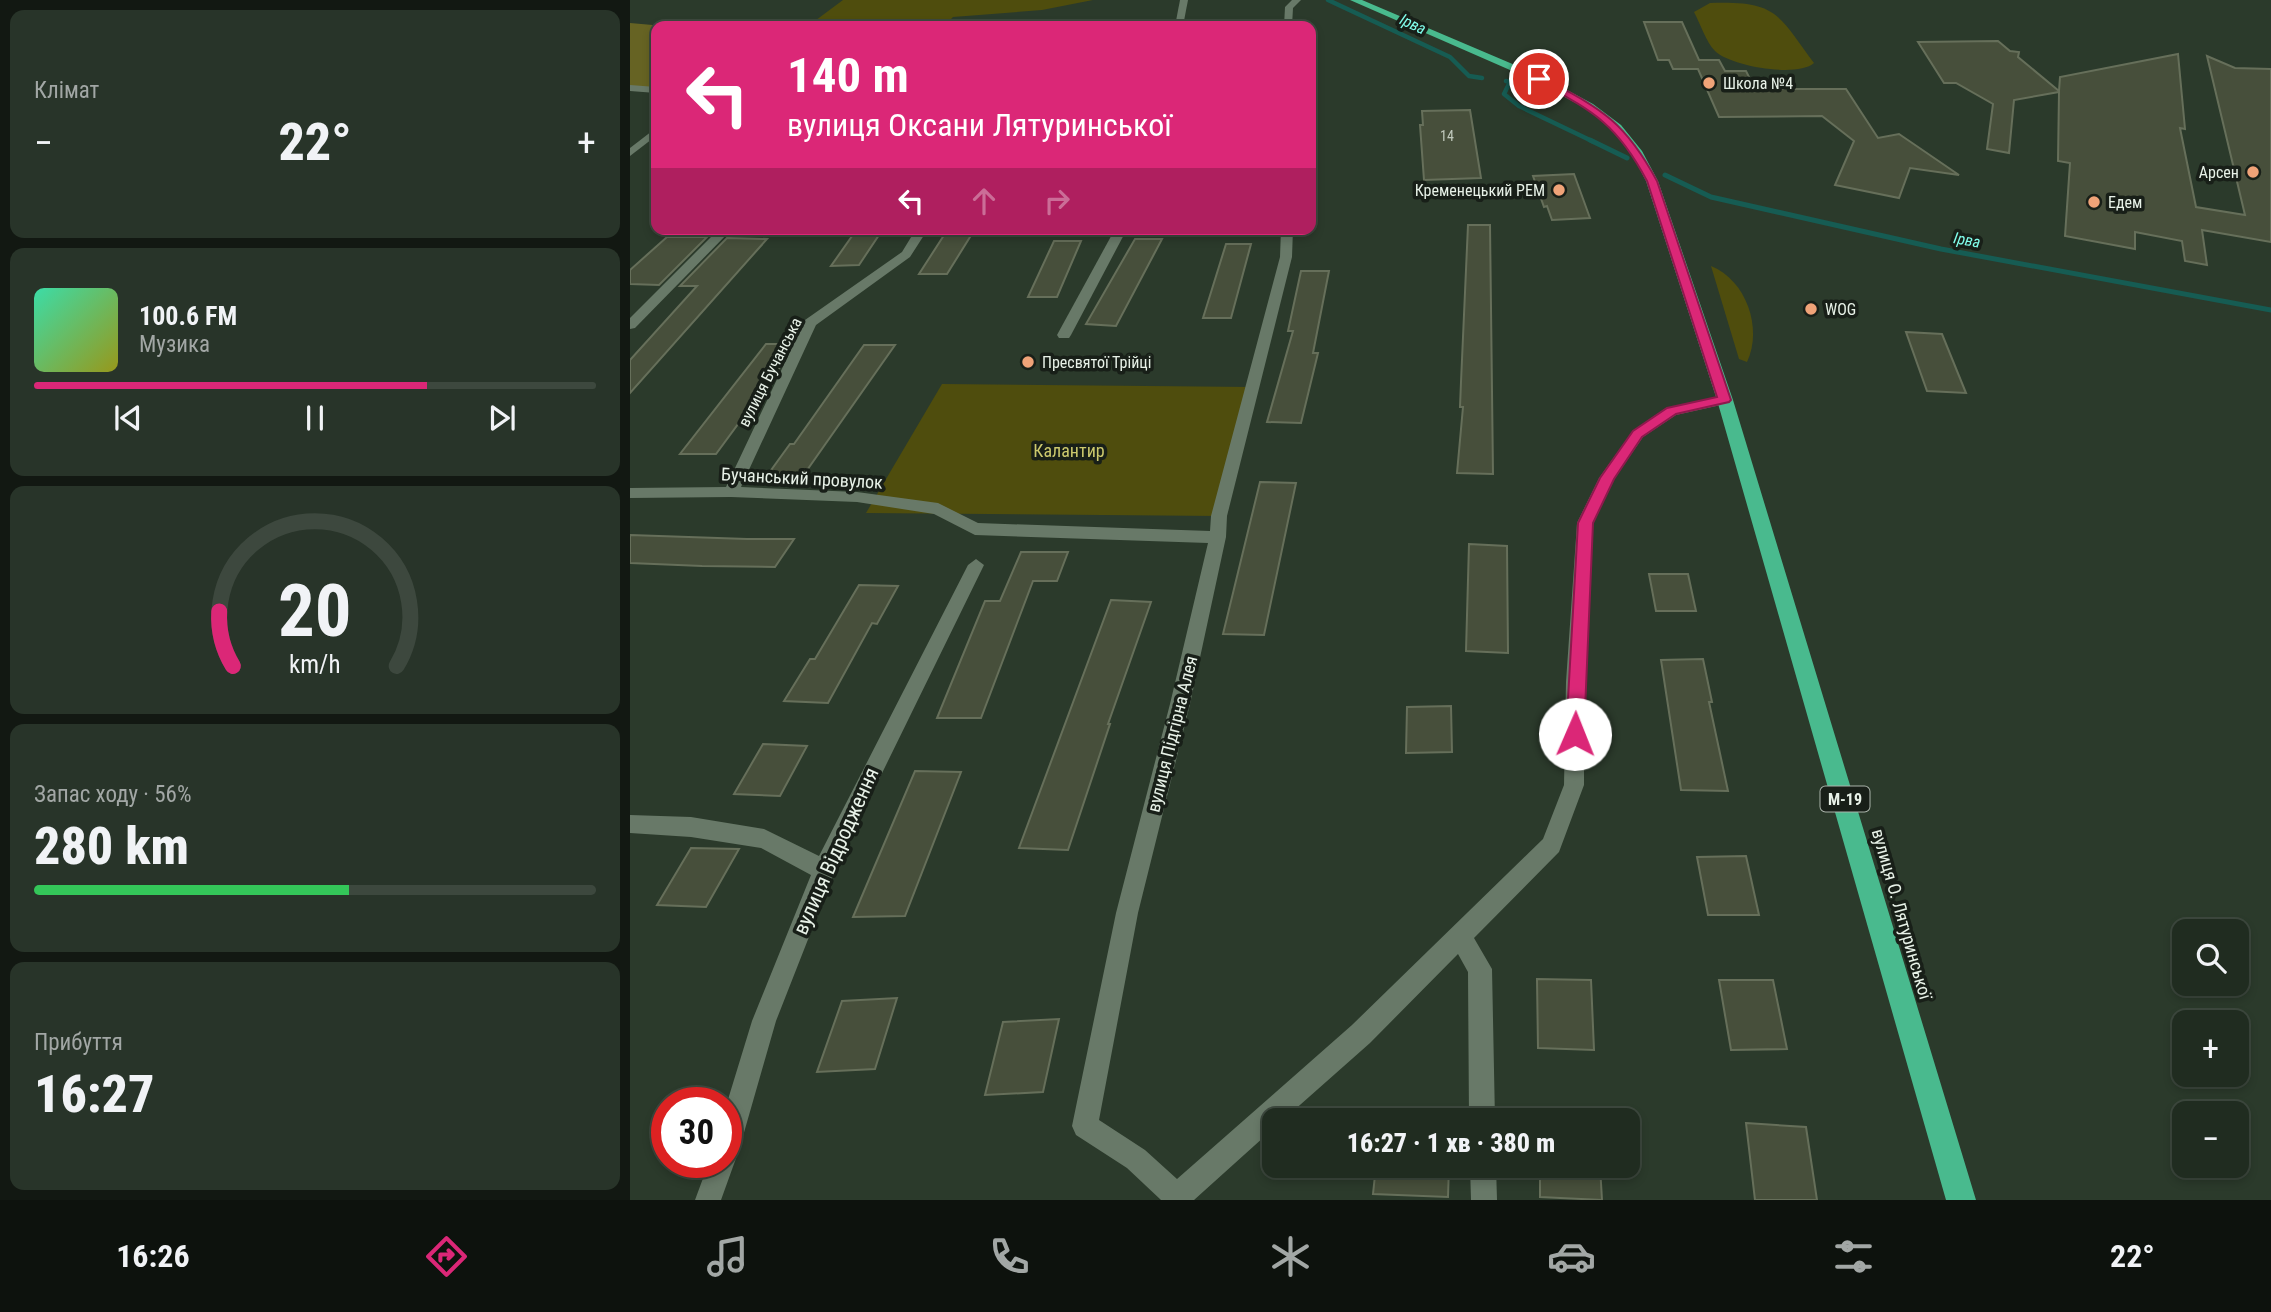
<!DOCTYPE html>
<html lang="uk">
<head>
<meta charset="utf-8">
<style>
  :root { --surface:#202c20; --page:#283429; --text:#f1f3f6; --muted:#a2a7a5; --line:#3d483e; --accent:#db2777 }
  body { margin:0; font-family:"Roboto Condensed",sans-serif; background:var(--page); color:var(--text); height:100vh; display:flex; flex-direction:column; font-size:26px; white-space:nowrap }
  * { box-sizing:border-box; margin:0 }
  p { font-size:23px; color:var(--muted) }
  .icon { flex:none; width:38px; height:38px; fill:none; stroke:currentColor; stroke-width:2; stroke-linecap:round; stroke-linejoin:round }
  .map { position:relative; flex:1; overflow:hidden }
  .sheet { display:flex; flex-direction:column; gap:10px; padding:10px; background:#121812; width:630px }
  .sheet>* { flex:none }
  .hud { position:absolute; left:21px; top:21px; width:665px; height:214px; border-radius:14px; box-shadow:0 4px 10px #0003,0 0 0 2px var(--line); background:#db2777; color:#fff; overflow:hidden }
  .fabs { position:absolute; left:1542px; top:919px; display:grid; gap:14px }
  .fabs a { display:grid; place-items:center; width:77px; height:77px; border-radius:14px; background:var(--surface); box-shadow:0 4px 10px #0003,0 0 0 2px var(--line); font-size:35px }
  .speed { position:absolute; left:21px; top:1087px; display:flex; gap:14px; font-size:35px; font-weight:700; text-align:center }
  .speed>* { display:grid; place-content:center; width:91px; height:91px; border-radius:50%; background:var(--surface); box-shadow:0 4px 10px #0003,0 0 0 2px var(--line); line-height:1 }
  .speed .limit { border:10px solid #d22; background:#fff; color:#111 }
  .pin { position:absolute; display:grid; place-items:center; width:60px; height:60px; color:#fff; margin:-30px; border:4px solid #fff; border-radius:50%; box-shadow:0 2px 7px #0007 }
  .me { position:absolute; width:77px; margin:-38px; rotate:1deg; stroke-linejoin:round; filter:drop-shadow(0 0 5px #0008) }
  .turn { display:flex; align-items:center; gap:24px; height:147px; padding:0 21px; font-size:32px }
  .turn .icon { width:91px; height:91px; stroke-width:2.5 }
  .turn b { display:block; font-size:49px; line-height:60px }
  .lanes { display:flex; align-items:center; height:66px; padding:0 21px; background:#0003; justify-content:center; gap:35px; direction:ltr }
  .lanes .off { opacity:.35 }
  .big { font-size:52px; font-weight:800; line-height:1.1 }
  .sheet .card { flex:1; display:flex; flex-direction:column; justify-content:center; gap:10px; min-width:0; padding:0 24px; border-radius:14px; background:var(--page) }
  .sheet .dial { align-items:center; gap:0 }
  .dial svg { height:182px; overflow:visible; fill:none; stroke:var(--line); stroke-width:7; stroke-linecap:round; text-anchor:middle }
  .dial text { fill:var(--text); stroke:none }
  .song { display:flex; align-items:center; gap:21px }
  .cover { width:84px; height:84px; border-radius:10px; background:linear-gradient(135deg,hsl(160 70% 55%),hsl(60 70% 35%)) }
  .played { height:7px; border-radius:4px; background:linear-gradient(90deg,var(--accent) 70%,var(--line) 70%) }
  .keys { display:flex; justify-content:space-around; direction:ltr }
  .heat { display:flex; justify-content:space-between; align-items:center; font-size:38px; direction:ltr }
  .charge { height:10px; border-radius:5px; background:linear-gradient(90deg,#34c759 56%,var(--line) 0) }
  .trip { position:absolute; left:632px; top:1108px; width:378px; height:70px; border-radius:14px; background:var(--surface); box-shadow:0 4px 10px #0003,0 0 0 2px var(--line); font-weight:800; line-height:70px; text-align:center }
  .tab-bar { display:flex; height:112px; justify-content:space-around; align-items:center; background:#0d120d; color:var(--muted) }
  .tab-bar .icon { width:49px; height:49px }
  .tab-bar .on { color:var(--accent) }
  .tab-bar b { font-size:32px; color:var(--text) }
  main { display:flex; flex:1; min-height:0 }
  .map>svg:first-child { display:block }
  .green { fill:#4f4d0d }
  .forest { fill:#666323 }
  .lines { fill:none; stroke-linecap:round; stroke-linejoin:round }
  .stream-far1 { stroke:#165c53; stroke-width:4.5 }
  .stream { stroke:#165c53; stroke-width:5 }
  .building { fill:#474f3b; stroke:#666f5a; stroke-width:2 }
  .minor { fill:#687968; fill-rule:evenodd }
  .trunk { fill:#49ba8e; fill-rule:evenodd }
  .route { fill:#db2777; stroke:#8e194d; stroke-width:2 }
  .poi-dot { fill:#f0a378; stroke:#181f18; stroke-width:2.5 }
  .labels { text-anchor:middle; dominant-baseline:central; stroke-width:7; stroke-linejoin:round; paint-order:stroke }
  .number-label { font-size:14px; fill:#c0c9bd }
  .far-water-label { font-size:16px; font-style:italic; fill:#81feec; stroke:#181f18 }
  .far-poi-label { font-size:16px; fill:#e8f2e8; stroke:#181f18; text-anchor:start }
  .far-street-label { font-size:16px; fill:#e8f2e8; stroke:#181f18 }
  .shield { fill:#181f18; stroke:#aab3aa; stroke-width:2 }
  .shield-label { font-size:16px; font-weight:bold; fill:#e8f2e8 }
  .park-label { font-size:18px; fill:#ccc96d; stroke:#181f18 }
  .street-label { font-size:18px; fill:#e8f2e8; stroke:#181f18 }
  .near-street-label { font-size:21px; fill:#e8f2e8; stroke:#181f18 }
</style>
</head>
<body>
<main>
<section class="sheet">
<div class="card"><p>Клімат</p>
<div class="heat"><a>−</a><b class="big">22°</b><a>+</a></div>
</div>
<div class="card">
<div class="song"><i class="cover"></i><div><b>100.6 FM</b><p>Музика</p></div></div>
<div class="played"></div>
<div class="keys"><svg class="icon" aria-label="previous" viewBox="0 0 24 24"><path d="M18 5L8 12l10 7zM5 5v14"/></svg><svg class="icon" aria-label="pause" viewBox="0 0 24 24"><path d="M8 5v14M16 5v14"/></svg><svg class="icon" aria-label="next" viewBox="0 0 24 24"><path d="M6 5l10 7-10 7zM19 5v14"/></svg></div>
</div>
<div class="card dial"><svg viewBox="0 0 100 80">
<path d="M14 69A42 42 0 1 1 86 69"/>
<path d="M14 69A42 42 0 0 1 8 45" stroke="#db2777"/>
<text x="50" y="56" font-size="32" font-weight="700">20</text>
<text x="50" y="72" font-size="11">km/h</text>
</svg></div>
<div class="card"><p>Запас ходу · 56%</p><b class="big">280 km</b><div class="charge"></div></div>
<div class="card"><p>Прибуття</p><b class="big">16:27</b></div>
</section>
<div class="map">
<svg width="1641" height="1200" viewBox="0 0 1641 1200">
  <rect width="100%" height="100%" fill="#2b3a2b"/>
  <g class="green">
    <polygon points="213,0 463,0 412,10 323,17 314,26 178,26"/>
    <path d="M1080,3C1147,1 1147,13 1184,63C1167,78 1100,66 1085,51C1076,42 1070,23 1064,12Z"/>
    <path d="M1081,266C1116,280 1133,328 1117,362L1109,359Z"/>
    <polygon points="312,384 621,387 589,516 236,513"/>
  </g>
  <polygon class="forest" points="0,23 34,26 26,26 26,87 0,89"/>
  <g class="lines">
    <g class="stream-far1">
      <polyline points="698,0 820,57 839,76 852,78"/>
      <polyline points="876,81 880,82 874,94 889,106 964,142"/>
    </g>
    <g class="stream">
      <polyline points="960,140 997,158"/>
      <polyline points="1035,175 1081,197 1311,249 1641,310"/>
    </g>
  </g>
  <g class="building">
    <polygon points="1014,22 1052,22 1069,60 1089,60 1095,71 1116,71 1125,89 1216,89 1248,138 1269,134 1329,175 1280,168 1269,198 1205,185 1224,141 1192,116 1089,117 1068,69 1043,69 1039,60 1028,60"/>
    <polygon points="1368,41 1380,51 1389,52 1388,57 1429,91 1430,77 1548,54 1555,129 1550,128 1566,207 1615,215 1577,56 1605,68 1641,69 1641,242 1572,230 1577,265 1555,261 1552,241 1505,232 1505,249 1435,236 1440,163 1428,161 1429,92 1384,100 1379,153 1357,149 1363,104 1326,83 1314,83 1288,42"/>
    <polygon points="840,110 851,178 794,180 790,125 793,125 792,111"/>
    <polygon points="944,174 960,218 922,220 917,206 914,207 903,176"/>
    <polygon points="838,225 860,225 863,474 827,473 833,407 830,407 831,382"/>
    <polygon points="227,229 253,229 229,265 201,266"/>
    <polygon points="318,229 345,229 317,274 289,274"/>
    <polygon points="37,237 77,237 29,285 0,284 0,270"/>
    <polygon points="97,238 137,239 0,393 0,360 67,286 50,286"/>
    <polygon points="505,239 532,239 486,326 456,324"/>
    <polygon points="424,241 451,241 427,297 398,297"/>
    <polygon points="596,244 621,244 601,318 573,318"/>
    <polygon points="671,271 699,271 683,353 688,353 671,423 637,422 663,331 658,331"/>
    <polygon points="1276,332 1312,334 1336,393 1297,391"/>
    <polygon points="136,344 161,344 150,367 86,454 50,454"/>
    <polygon points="234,345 265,345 175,473 139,473 160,444 164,444"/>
    <polygon points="630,482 666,483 634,635 593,634"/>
    <polygon points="0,535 117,539 164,539 145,567 72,566 0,563"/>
    <polygon points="839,544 877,546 878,653 836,651"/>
    <polygon points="391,552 438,552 427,581 403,581 351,718 307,718 355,601 370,601"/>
    <polygon points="1019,574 1058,574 1066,611 1026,611"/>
    <polygon points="229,585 268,586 247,624 242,623 198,703 154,701 180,659 185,659"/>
    <polygon points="481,600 521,602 478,724 480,724 438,850 389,848"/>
    <polygon points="1073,659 1082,702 1079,702 1098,791 1051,790 1031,660"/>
    <polygon points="821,706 822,752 776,753 777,707"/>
    <polygon points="133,744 177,746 150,796 104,794"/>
    <polygon points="285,771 331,772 275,916 223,917"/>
    <polygon points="61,848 109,849 76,907 27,905"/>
    <polygon points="1116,856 1129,915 1078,915 1067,857"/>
    <polygon points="907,979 961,980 964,1050 908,1048"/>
    <polygon points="1089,980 1143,980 1157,1049 1101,1050"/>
    <polygon points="267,998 245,1069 187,1072 212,1001"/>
    <polygon points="429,1019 413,1092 355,1095 373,1022"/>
    <polygon points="1116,1123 1176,1127 1187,1200 1125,1200"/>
    <polygon points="746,1166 819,1166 818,1197 743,1194"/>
    <polygon points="910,1166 970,1166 972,1200 910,1197"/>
  </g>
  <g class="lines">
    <g class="minor">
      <polygon points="550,0 558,0 553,26 545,26"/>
      <polygon points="662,0 671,0 663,8 662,26 654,26 655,7"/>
      <polygon points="398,21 402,24 401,26 393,26"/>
      <polygon points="0,85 26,87 26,93 0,91"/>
      <polygon points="26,128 26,136 0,156 0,148"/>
      <polygon points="89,229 102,229 5,328 0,329 0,318"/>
      <polygon points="286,229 298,229 280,257 186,325 111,487 227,492 308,503 348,523 580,531 581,516 650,257 651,229 663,229 662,257 597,516 596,537 560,704 508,913 469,1120 515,1150 547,1179 722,1025 913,839 934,785 936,682 947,523 969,478 1003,431 1036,408 1095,396 1102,400 1100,403 1046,415 1013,437 984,479 963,523 954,682 954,785 929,852 844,938 862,969 865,1120 839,1120 838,972 828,954 740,1043 653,1120 644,1120 644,1128 564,1200 531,1200 497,1168 446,1135 442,1126 486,913 540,704 578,543 345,535 304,514 227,502 101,497 0,498 0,488 96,487 175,320 272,252"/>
      <polygon points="485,229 497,229 441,335 439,338 429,338 427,335"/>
      <polygon points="346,559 354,565 208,863 146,1021 109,1150 91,1200 65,1200 79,1162 96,1162 96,1106 122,1021 181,875 131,848 61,837 0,833 0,815 61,817 134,829 189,856 338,565"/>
      <polygon points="840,1166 866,1166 867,1200 841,1200"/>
    </g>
    <polygon class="trunk" points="720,0 732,0 913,77 963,104 991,125 1012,151 1028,181 1103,400 1346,1200 1316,1200 1087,400 1016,181 1001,152 983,129 955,108 905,81"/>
  </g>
  <path class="route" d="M906,77H912C971,109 994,120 1027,181L1101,400L1099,402L1046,414L1012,437L984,479L963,523L954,734L951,739L945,741L938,739L936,734L948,523L970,478L1003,431L1037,408L1087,397L1017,181C986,122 962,111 906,80Z"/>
  <g class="poi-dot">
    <circle cx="1079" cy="83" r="7"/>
    <circle cx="1623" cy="172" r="7"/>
    <circle cx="929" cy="190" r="7"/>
    <circle cx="1464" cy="202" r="7"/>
    <circle cx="1181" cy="309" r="7"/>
    <circle cx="398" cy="362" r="7"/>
  </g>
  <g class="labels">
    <g class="number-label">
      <text x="817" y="136">14</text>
    </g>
    <g class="far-water-label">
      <text transform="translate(783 24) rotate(25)">Ірва</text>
      <text transform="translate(1337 240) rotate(10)">Ірва</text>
    </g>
    <g class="far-poi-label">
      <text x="1093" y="83">Школа №4</text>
      <text x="1609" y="172" text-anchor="end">Арсен</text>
      <text x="915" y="190" text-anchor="end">Кременецький РЕМ</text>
      <text x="1478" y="202">Едем</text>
      <text x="1195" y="309">WOG</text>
      <text x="412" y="362">Пресвятої Трійці</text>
    </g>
    <g class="far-street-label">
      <text transform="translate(140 372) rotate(-63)">вулиця Бучанська</text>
    </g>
    <rect class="shield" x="1190.5" y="786.5" width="49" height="25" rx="5"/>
    <g class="shield-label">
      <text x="1215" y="799">М-19</text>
    </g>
    <g class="park-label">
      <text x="439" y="450">Калантир</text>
    </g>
    <g class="street-label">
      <text transform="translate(172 478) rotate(3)">Бучанський провулок</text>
      <text transform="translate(542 734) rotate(-76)">вулиця Підгірна Алея</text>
      <text transform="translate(1272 914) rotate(74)">вулиця О. Лятуринської</text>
    </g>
    <g class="near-street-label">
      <text transform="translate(206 851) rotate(-66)">вулиця Відродження</text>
    </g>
  </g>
</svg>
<div class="fabs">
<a><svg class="icon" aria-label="search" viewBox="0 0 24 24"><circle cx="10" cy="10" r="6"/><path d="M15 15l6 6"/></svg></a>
<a>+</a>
<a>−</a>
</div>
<div class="speed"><div class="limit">30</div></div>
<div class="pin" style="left:909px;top:79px;background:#d93025"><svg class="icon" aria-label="arrive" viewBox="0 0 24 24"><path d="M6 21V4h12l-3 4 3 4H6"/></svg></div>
<svg class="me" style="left:945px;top:734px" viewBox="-20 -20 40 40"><circle r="19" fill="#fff"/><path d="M0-13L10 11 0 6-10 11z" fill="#db2777"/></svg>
<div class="trip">16:27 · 1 хв · 380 m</div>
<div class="hud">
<div class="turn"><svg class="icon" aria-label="left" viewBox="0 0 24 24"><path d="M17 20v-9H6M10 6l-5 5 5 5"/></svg><div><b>140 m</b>вулиця Оксани Лятуринської</div></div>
<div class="lanes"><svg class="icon" aria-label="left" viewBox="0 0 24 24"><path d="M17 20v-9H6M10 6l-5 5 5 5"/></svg><svg class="icon off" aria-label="ahead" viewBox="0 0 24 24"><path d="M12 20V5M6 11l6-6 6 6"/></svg><svg class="icon off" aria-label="right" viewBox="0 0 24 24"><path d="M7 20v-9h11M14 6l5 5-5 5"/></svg></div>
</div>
</div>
</main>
<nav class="tab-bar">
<b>16:26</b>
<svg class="icon on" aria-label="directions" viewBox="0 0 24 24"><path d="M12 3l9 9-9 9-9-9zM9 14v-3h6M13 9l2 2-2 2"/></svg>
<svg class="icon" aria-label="music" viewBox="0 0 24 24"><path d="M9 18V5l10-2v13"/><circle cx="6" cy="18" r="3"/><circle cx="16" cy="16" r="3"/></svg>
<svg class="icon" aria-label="phone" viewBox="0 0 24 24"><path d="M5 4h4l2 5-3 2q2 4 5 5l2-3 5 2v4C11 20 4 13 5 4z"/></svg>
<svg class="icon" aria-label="climate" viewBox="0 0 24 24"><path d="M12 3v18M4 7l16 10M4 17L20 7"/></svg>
<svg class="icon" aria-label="car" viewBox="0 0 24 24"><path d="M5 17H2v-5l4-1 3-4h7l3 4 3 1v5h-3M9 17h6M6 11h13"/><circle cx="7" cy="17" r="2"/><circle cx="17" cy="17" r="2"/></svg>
<svg class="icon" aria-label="filters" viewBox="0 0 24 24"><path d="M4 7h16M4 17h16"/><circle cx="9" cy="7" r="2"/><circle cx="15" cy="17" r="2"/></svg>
<b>22°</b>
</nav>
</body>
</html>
